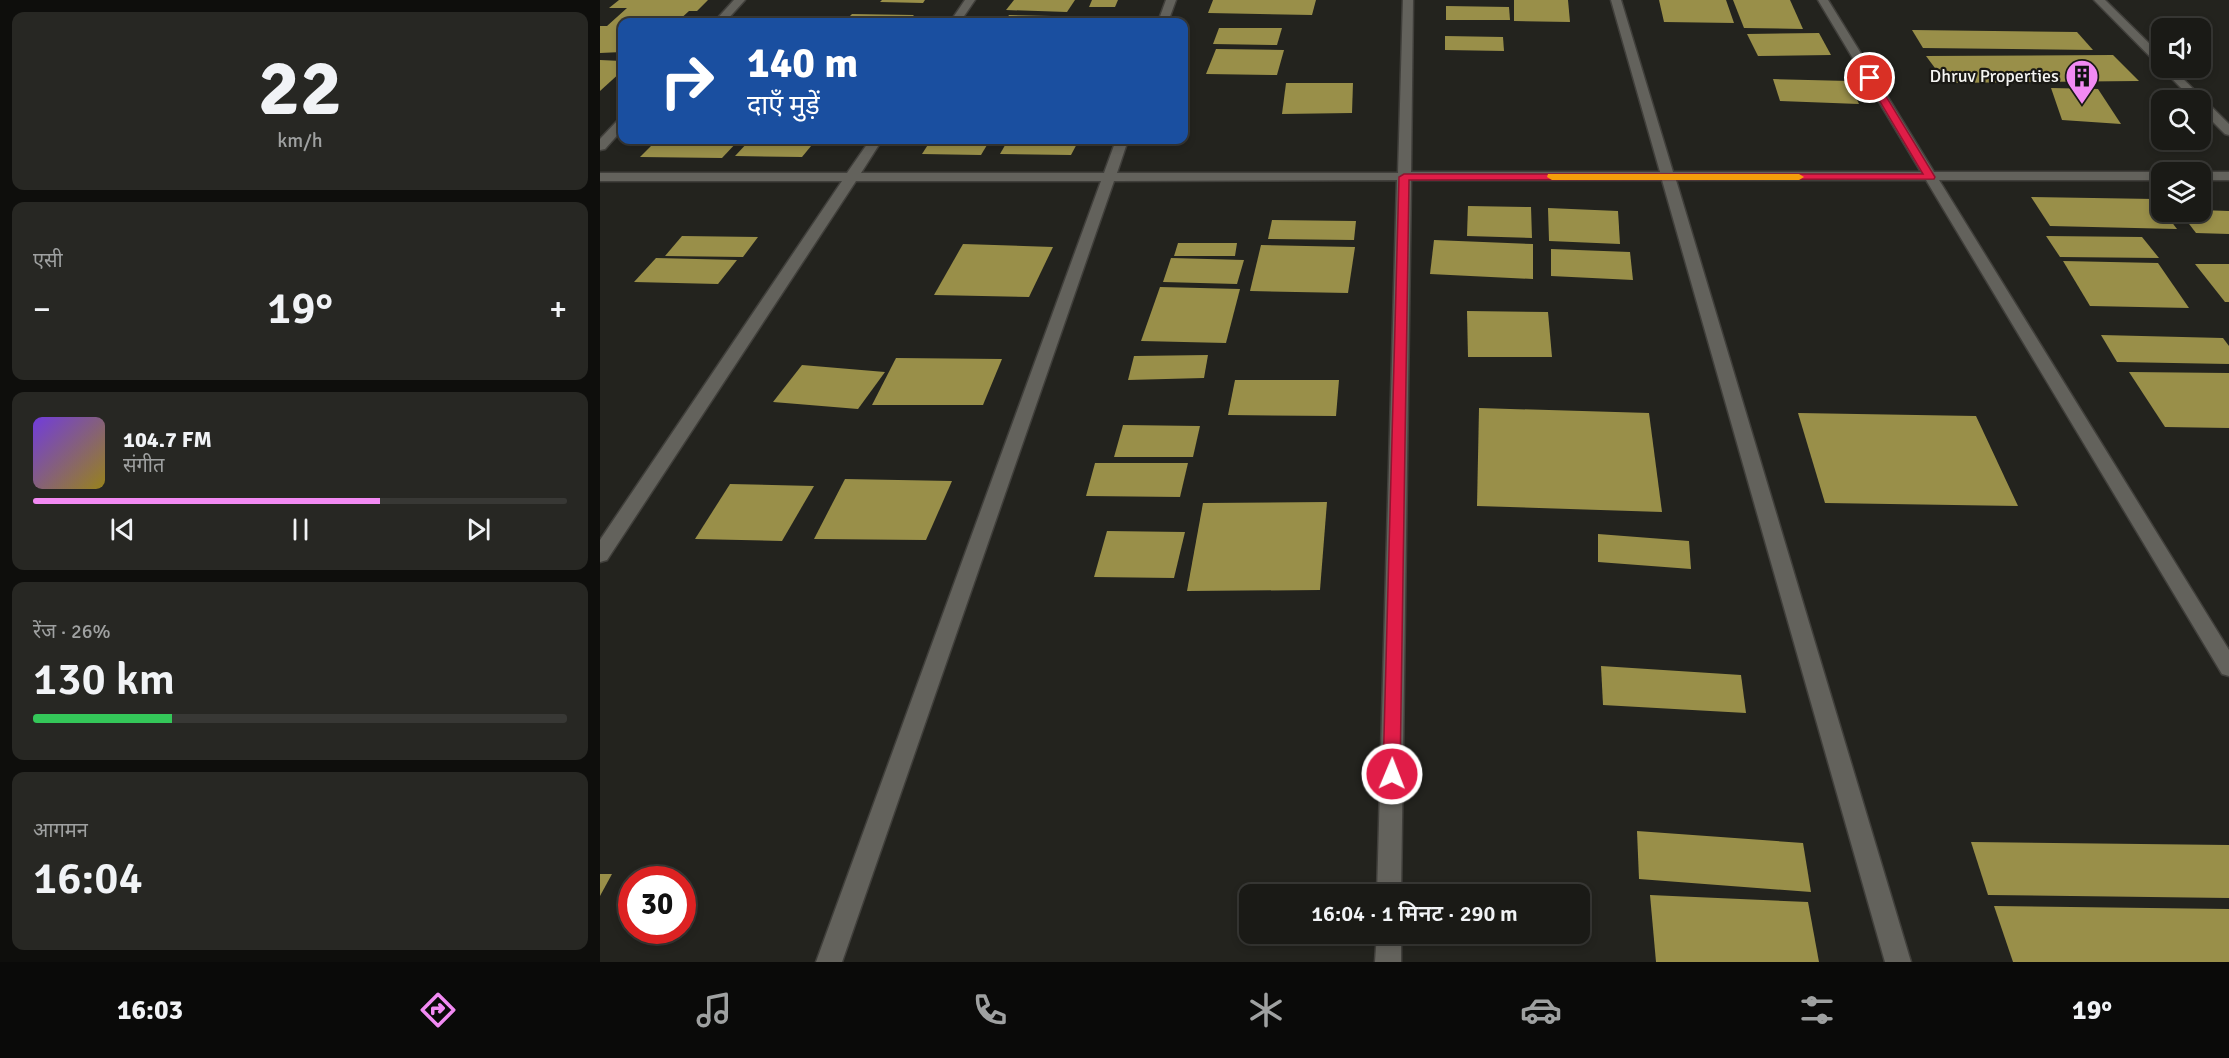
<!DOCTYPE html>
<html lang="hi">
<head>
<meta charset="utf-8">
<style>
  :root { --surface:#1a1a16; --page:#272723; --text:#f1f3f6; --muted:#9fa1a1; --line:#383835; --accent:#f28af3 }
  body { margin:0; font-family:Signika,"Noto Sans Devanagari",sans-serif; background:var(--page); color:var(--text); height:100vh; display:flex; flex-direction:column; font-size:22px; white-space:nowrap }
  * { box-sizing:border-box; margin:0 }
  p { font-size:20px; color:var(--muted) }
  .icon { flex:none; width:33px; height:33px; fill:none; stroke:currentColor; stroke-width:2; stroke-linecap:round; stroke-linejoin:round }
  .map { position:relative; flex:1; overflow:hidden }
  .sheet { display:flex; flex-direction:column; gap:12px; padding:12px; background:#0e0e0c; width:600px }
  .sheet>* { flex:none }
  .banner { position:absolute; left:18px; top:18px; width:570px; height:126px; border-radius:12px; box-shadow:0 3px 9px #0003,0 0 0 2px var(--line); background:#1a4fa0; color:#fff; overflow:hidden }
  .buttons { position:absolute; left:1551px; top:18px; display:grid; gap:12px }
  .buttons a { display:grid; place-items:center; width:60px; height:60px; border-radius:12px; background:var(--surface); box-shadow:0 3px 9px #0003,0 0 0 2px var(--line); font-size:30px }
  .speed { position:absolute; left:18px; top:866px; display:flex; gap:12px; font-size:30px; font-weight:700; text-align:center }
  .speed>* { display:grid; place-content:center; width:78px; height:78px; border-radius:50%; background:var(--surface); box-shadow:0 3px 9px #0003,0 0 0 2px var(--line); line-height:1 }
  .speed .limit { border:9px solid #d22; background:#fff; color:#111 }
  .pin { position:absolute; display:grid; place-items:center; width:51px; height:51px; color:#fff; margin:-26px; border:3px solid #fff; border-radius:50%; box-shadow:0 2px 6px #0007 }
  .me { position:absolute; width:66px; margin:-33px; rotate:1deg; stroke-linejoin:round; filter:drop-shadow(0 0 4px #0008) }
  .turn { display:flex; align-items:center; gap:21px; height:126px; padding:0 30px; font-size:27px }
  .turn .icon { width:78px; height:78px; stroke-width:2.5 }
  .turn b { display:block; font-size:42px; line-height:51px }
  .big { font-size:45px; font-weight:600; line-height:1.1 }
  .sheet .widget { flex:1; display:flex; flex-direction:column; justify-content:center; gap:9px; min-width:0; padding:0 21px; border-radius:12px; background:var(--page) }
  .sheet .dial { align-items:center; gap:0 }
  .dial b { font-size:78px; line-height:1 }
  .song { display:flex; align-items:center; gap:18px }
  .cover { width:72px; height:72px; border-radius:9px; background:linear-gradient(135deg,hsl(260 70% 55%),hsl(50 70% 35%)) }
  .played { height:6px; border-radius:3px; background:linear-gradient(90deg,var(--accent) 65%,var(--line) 65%) }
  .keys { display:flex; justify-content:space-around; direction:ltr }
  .heat { display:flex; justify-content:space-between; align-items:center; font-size:33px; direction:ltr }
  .charge { height:9px; border-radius:4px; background:linear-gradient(90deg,#34c759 26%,var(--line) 0) }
  .trip { position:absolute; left:639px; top:884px; width:351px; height:60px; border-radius:12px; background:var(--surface); box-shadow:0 3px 9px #0003,0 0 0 2px var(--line); font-weight:600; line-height:60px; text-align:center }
  .tabs { display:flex; height:96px; justify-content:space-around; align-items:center; background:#0a0a09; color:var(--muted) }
  .tabs .icon { width:42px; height:42px }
  .tabs .on { color:var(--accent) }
  .tabs b { font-size:27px; color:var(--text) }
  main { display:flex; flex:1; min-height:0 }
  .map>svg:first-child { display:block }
  .building { fill:#998f49 }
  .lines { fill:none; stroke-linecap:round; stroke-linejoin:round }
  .minor-casing { stroke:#403f3b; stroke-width:3 }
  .minor { fill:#63625c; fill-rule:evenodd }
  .route { fill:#e11d48; stroke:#92132f; stroke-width:1.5 }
  .slow { fill:#f59e0b }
  .labels { text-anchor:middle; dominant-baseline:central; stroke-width:4.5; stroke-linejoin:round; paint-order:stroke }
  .far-poi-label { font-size:18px; fill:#f5f5f2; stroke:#1a1915; text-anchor:end }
</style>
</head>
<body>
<main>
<section class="sheet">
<div class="widget dial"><b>22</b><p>km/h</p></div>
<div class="widget"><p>एसी</p>
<div class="heat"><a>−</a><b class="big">19°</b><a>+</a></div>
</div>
<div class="widget">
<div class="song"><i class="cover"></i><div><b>104.7 FM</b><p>संगीत</p></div></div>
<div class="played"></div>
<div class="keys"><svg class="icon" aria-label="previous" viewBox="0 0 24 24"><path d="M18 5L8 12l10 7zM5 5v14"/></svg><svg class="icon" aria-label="pause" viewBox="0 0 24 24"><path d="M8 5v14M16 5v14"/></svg><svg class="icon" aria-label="next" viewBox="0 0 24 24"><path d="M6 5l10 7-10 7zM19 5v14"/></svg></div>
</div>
<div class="widget"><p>रेंज · 26%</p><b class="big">130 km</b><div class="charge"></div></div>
<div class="widget"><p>आगमन</p><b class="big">16:04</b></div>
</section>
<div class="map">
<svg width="1629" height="962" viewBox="0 0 1629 962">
  <rect width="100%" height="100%" fill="#23231e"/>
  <g class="building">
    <polygon points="19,0 108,0 97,11 89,11 77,22 22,22 22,52 0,53 0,26 7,26 27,8 9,8"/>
    <polygon points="282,0 325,0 323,3 280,2"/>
    <polygon points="414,0 475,0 467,12 406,10"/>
    <polygon points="492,0 518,0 515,7 489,7"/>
    <polygon points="613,0 716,0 712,15 608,13"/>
    <polygon points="914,0 968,0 970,22 914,21"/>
    <polygon points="1059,0 1126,0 1134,23 1064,22"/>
    <polygon points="1133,0 1190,0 1203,29 1144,28"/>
    <polygon points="846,6 909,7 910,20 846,20"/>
    <polygon points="252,14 314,15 307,22 244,22"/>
    <polygon points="409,15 452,16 448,22 404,22"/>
    <polygon points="619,28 682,28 677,45 613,44"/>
    <polygon points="1312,30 1477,32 1493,50 1323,48"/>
    <polygon points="1219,33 1231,55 1158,56 1147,34"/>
    <polygon points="845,36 903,37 904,51 845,50"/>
    <polygon points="616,49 684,50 677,75 606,74"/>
    <polygon points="1513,55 1539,81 1346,83 1326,56"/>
    <polygon points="0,60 22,61 22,71 0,91"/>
    <polygon points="1173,79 1249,81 1259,104 1180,101"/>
    <polygon points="686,83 753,83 752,113 682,114"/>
    <polygon points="1451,88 1498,89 1521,124 1462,120"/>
    <polygon points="57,140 139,140 122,158 40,157"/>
    <polygon points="150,140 216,140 202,157 135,156"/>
    <polygon points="331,140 390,140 381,155 322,154"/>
    <polygon points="408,140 479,140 471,155 400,154"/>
    <polygon points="1431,197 1554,199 1577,229 1450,226"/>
    <polygon points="868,206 931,207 932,238 867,236"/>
    <polygon points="948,208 1018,211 1020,244 949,241"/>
    <polygon points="1600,210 1629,211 1629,234 1596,233 1580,212"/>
    <polygon points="672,220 756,221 754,240 668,239"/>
    <polygon points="82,236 158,237 143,257 65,256"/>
    <polygon points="1446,236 1542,237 1559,258 1460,257"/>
    <polygon points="834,240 933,244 933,279 830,274"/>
    <polygon points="578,243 637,243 635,256 574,256"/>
    <polygon points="363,244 453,247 429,297 334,295"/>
    <polygon points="661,245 755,247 748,293 650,291"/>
    <polygon points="951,249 1030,252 1033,280 951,276"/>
    <polygon points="56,258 137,260 118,284 34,282"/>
    <polygon points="571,258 644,260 637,284 563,282"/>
    <polygon points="1463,261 1558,263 1589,308 1490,306"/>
    <polygon points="1595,264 1629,264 1629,302 1625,302"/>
    <polygon points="560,287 640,289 626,343 541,341"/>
    <polygon points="867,311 948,312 952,357 868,357"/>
    <polygon points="1501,335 1623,338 1629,346 1629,364 1517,362"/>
    <polygon points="608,355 604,378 528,380 534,356"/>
    <polygon points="296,358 402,359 383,405 272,405"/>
    <polygon points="202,365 285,372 258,409 173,402"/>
    <polygon points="1529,372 1629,373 1629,428 1565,427"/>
    <polygon points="635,380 739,380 736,416 628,415"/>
    <polygon points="879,408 1049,413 1062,512 877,506"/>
    <polygon points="1198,413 1376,416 1418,506 1225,503"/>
    <polygon points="523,425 600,426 593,457 514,457"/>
    <polygon points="495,463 588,463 580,497 486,496"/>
    <polygon points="245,479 352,481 326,540 214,539"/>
    <polygon points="130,484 214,486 182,541 95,539"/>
    <polygon points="727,502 720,590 587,591 603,503"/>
    <polygon points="507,531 585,532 574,578 494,577"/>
    <polygon points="998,534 1089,541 1091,569 998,562"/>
    <polygon points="1001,666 1141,675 1146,713 1003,705"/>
    <polygon points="1037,831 1203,843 1211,892 1039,879"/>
    <polygon points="1371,842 1629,845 1629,898 1388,895"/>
    <polygon points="0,874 12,874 0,896"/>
    <polygon points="1050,895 1208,902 1219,962 1056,962"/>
    <polygon points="1394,906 1629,909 1629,962 1413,962"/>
  </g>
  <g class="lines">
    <defs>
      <g id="minor">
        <polygon points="134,0 145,0 125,22 114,22"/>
        <polygon points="365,0 375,0 360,22 350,22"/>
        <polygon points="566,0 576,0 568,22 558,22"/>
        <polygon points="803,0 813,0 811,172 1060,172 1011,0 1021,0 1073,172 1321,172 1218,0 1228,0 1334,172 1564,172 1562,172 1562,180 1339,180 1629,650 1629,676 1622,674 1326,180 1076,180 1311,962 1285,962 1062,180 811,180 801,894 777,894 797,180 514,181 242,962 216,962 501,181 256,181 7,560 0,562 0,540 242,181 0,181 0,173 247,173 270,140 282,140 261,173 504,173 516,140 528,140 517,173 798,173"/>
        <polygon points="1494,0 1505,0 1562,56 1562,68 1572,68 1629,124 1629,135 1625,134 1600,109 1600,100 1593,100"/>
        <polygon points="22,119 22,130 5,149 0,150 0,139 18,120"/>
        <polygon points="1598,172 1629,172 1629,180 1600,180 1600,172"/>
        <polygon points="777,933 801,933 801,962 775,962"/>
      </g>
    </defs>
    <use href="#minor" class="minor-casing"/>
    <use href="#minor" class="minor"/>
  </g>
  <polygon class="route" points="1270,76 1275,78 1335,177 1334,179 809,180 800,774 798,780 792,782 786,780 783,774 799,177 804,174 1323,174 1266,78"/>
  <polygon class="slow" points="948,174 1199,174 1204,177 1199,180 952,180 947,177"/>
  <defs>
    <symbol id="building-pin" viewBox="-11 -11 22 30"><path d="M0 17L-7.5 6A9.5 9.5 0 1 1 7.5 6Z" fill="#f28af3" stroke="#1a1915"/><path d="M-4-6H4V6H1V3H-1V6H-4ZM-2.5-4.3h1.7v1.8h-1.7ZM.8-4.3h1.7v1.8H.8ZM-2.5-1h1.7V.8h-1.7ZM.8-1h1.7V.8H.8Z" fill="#111"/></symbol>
  </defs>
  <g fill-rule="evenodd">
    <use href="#building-pin" x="1463" y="57" width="38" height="52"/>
  </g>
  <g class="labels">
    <g class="far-poi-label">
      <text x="1459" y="76">Dhruv Properties</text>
    </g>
  </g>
</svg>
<div class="buttons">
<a><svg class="icon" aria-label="sound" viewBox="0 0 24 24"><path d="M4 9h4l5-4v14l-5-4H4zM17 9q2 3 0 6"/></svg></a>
<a><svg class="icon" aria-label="search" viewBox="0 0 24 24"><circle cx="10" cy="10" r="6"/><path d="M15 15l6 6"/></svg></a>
<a><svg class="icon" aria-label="layers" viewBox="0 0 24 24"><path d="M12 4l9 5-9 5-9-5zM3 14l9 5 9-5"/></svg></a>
</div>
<div class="speed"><div class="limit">30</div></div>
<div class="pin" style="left:1270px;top:78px;background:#d93025"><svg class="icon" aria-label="arrive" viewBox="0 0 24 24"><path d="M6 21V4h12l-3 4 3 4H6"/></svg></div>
<svg class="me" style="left:792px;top:774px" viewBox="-20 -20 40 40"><circle r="17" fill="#e11d48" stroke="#fff" stroke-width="3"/><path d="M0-11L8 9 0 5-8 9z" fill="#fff"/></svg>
<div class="trip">16:04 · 1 मिनट · 290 m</div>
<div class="banner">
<div class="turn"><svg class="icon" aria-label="right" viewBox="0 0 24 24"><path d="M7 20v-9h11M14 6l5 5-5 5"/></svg><div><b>140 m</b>दाएँ मुड़ें</div></div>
</div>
</div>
</main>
<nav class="tabs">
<b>16:03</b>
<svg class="icon on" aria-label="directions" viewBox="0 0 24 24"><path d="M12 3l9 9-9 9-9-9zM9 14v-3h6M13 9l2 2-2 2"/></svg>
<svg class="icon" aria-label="music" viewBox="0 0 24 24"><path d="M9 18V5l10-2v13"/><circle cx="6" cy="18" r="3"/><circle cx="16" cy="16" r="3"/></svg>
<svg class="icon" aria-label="phone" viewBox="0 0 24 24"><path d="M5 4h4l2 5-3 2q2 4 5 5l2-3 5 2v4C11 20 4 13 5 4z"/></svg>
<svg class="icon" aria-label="climate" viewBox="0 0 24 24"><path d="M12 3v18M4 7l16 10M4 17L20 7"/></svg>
<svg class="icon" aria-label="car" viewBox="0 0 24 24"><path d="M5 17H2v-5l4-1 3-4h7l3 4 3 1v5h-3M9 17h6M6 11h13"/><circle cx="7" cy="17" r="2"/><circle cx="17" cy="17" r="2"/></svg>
<svg class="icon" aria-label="filters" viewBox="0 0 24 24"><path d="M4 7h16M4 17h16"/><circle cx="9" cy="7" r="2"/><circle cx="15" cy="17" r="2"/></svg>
<b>19°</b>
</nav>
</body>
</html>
